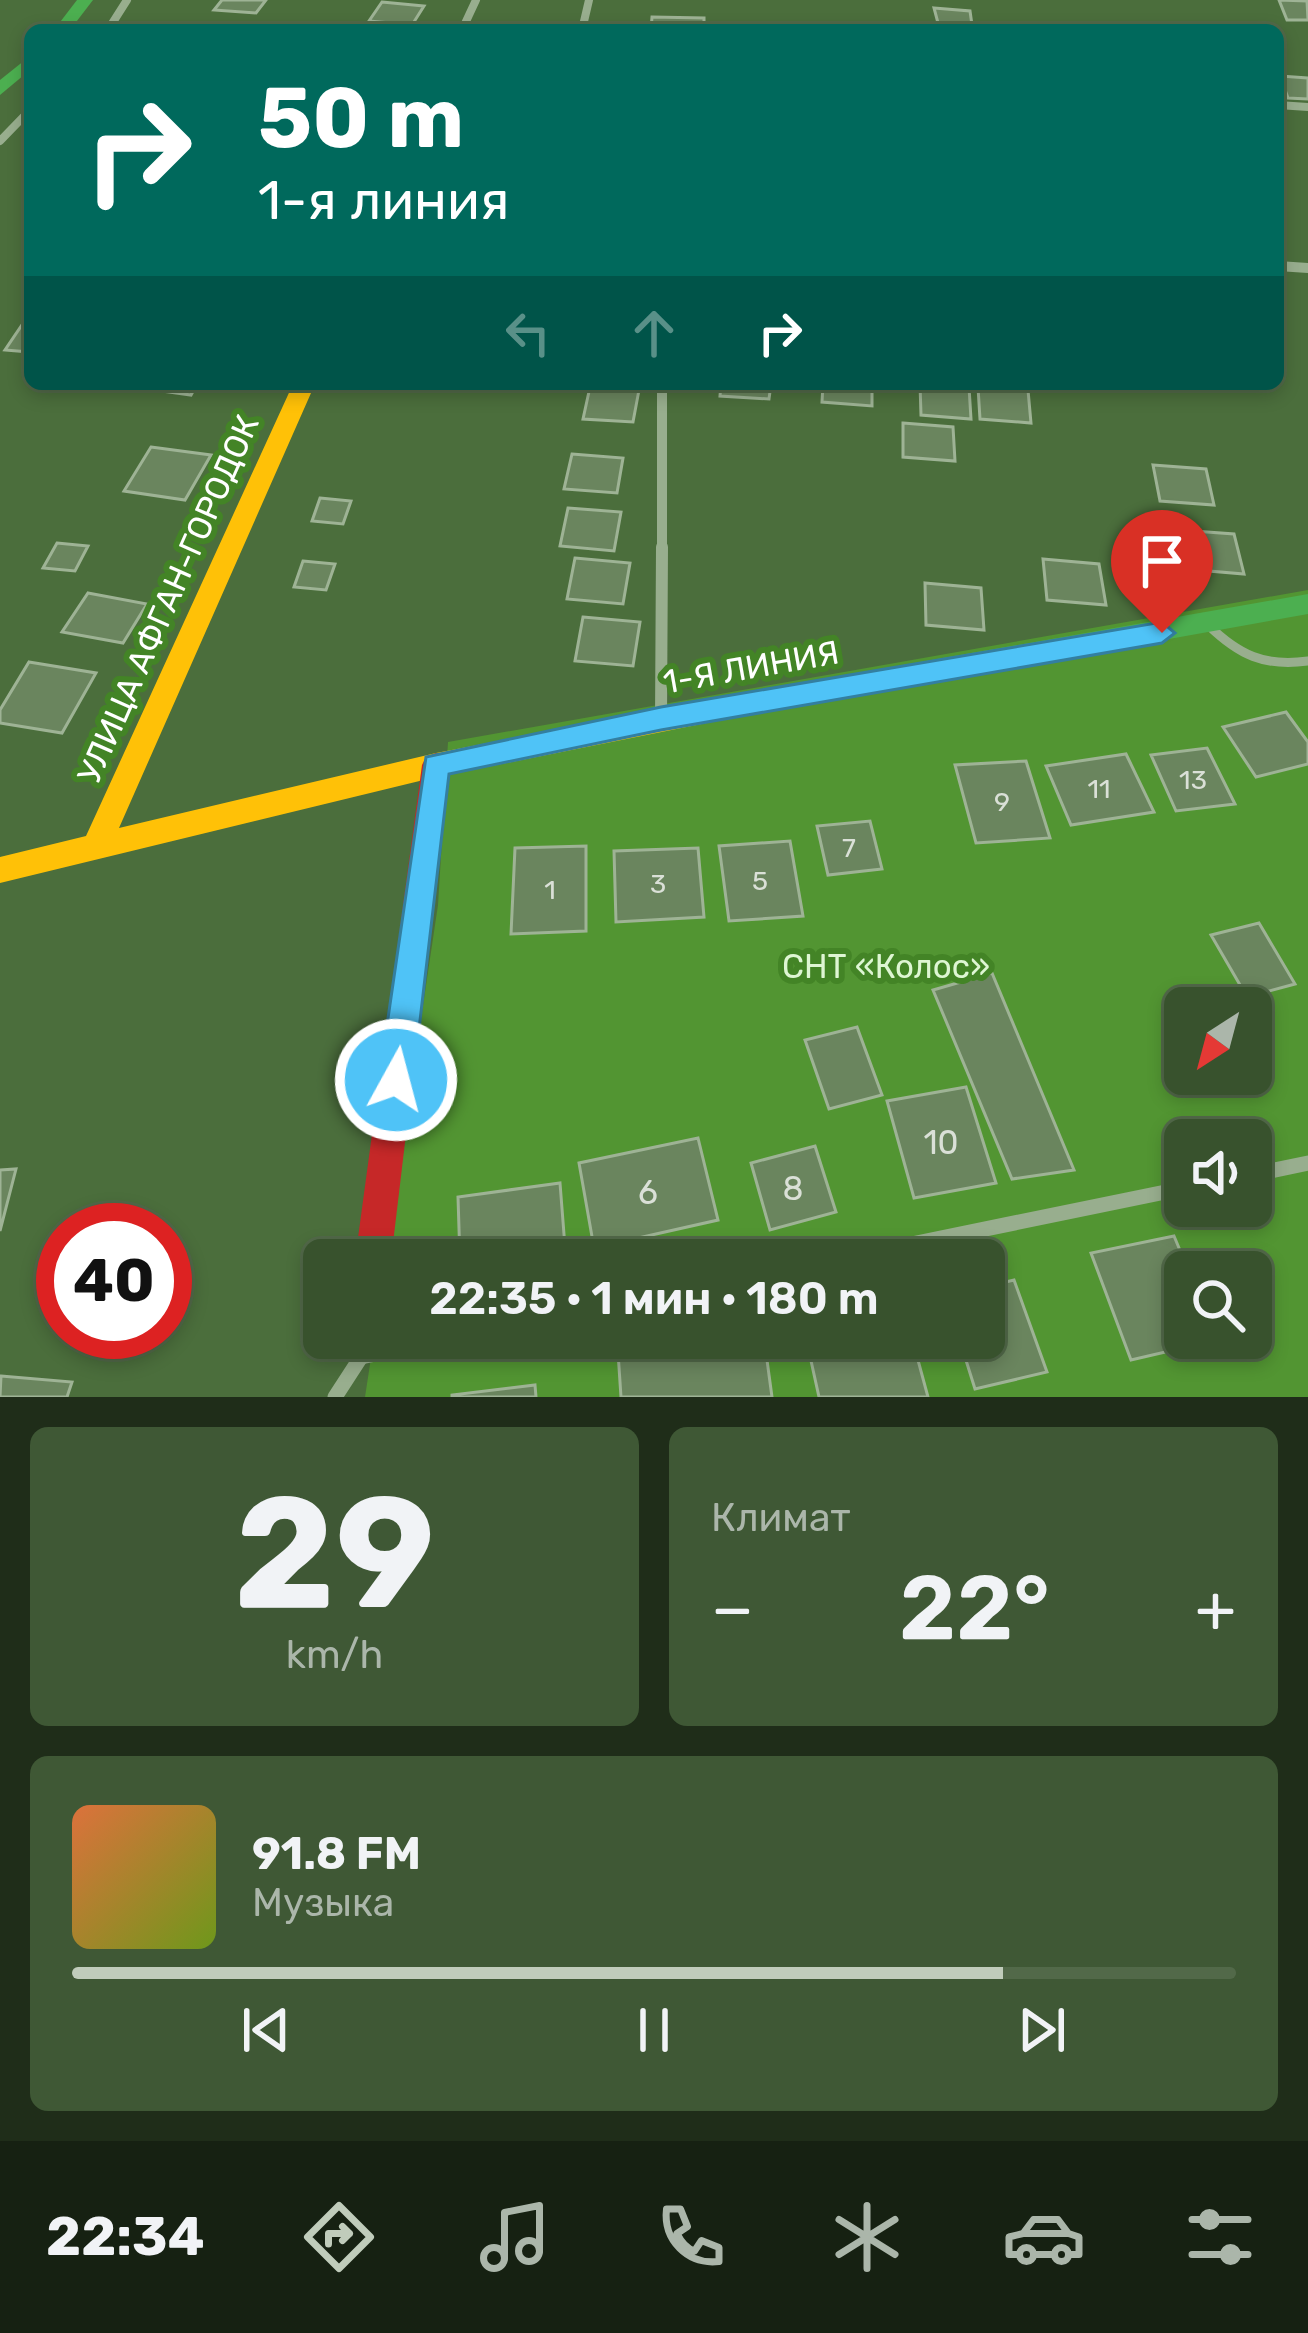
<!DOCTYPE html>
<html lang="ru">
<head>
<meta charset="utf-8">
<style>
  :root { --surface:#38522d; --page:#3f5835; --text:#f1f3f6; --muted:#abb6aa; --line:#526949; --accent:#c0ccbb }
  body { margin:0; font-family:Rubik,sans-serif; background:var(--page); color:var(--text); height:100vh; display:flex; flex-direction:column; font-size:45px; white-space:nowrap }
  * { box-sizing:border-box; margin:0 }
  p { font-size:39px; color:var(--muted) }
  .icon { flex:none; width:66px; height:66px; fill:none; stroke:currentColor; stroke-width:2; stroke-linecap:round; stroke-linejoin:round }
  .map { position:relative; height:1397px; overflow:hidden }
  .panel { display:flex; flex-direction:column; gap:30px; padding:30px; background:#1f2d19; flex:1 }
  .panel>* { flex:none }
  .banner { position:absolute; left:24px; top:24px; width:1260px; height:366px; border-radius:18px; box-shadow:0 6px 18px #0003,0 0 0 3px var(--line); background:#00695c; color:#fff; overflow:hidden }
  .needle { width:78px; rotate:216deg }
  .fabs { position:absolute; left:1164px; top:987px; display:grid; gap:24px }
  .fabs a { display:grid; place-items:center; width:108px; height:108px; border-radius:18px; background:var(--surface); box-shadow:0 6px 18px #0003,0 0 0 3px var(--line); font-size:60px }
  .speed { position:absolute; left:36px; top:1203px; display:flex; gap:24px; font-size:60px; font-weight:700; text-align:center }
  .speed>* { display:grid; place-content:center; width:156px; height:156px; border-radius:50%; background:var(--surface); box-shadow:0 6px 18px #0003,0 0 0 3px var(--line); line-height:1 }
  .speed .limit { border:18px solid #d22; background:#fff; color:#111 }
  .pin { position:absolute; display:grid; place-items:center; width:102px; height:102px; color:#fff; margin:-123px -51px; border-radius:50% 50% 50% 0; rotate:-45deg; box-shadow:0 0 12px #0007 }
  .pin .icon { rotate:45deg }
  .me { position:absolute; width:132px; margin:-66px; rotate:7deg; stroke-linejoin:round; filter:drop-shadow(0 0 9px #0008) }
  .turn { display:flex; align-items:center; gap:42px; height:252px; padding:0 36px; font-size:54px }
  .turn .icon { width:156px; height:156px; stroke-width:2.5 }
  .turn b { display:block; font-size:84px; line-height:102px }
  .lanes { display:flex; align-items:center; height:114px; padding:0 36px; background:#0003; justify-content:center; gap:60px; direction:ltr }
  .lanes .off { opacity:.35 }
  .big { font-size:90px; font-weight:600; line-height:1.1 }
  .panel .tile { flex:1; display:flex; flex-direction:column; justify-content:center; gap:18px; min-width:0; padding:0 42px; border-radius:18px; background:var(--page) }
  .panel .dial { align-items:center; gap:0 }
  .dial b { font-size:156px; line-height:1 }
  .song { display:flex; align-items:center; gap:36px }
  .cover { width:144px; height:144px; border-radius:18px; background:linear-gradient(135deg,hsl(20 70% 55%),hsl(80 70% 35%)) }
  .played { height:12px; border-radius:6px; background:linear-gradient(90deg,var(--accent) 80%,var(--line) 80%) }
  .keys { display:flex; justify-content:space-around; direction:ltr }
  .heat { display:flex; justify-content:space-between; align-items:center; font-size:66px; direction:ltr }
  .panel .tiles { flex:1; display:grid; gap:30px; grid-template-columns:1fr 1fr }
  .tile:last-child { grid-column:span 2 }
  .trip { position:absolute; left:303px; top:1239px; width:702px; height:120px; border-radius:18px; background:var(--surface); box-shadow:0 6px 18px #0003,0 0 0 3px var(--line); font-weight:600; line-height:120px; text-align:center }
  .menu { display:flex; height:192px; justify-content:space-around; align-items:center; background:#162112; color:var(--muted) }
  .menu .icon { width:84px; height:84px }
  .menu .on { color:var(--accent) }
  .menu b { font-size:54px; color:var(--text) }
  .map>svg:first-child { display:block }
  .green { fill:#529532; fill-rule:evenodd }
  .building { fill:#6a855e; stroke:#9eb395; stroke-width:3 }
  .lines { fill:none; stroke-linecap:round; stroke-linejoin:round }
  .lane { stroke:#98ae8e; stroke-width:9 }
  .street-far3 { stroke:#98ae8e; stroke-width:8 }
  .street-far2 { stroke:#98ae8e; stroke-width:10 }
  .street-far1 { stroke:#98ae8e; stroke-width:12 }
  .street { stroke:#98ae8e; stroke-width:15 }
  .fast { fill:#4caf50; fill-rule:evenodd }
  .slow { fill:#ffc107; fill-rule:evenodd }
  .jam { fill:#c62828; fill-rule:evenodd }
  .route { fill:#4fc3f7; stroke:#337fa1; stroke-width:3 }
  .labels { text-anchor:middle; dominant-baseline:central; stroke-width:12; stroke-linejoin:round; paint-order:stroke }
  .number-label { font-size:27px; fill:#dae0d7 }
  .street-label { font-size:33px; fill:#fff; stroke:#438426 }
  .park-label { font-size:33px; fill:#def6d3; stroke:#438426 }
  .near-number-label { font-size:33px; fill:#dae0d7 }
</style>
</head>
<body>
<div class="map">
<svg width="1308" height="1397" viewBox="0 0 1308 1397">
  <rect width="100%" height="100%" fill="#4b6e3c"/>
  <path class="green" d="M1308,590V1397H365L374,1338H984V1260H385L438,905L448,742ZM1185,1008H1251V1074H1185ZM1185,1140H1251V1206H1185ZM1185,1272H1251V1338H1185Z"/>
  <g class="building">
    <polygon points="222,0 266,0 256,13 214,10"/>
    <polygon points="1279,0 1307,1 1308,20 1287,20"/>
    <polygon points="382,2 424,6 412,25 369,21"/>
    <polygon points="934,8 970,11 972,25 938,23"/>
    <polygon points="652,17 704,18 704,30 651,30"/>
    <polygon points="1280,76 1308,78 1308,99 1288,98"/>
    <polygon points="26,319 30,352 5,350"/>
    <polygon points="136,384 197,384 191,395 133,387"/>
    <polygon points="721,384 771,384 769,399 720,396"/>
    <polygon points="823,384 872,384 872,406 822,402"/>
    <polygon points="920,384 969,387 971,419 921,415"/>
    <polygon points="590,387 639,390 633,422 583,419"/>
    <polygon points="978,387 1028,390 1031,423 980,419"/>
    <polygon points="903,423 953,427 955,461 903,457"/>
    <polygon points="151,447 211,455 185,500 124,491"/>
    <polygon points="572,454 623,458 617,493 564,489"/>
    <polygon points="1153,465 1206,469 1214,505 1160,501"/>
    <polygon points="320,498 351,501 343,524 312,521"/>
    <polygon points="568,508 621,512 614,551 560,546"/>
    <polygon points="1179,530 1234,534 1244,574 1186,569"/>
    <polygon points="57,543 88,546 75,571 43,568"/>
    <polygon points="575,558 630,563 623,604 567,599"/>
    <polygon points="1043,559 1099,564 1106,605 1047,600"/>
    <polygon points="303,561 335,564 326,590 294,587"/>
    <polygon points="925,583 981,588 984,630 926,625"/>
    <polygon points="88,593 147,604 123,643 62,632"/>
    <polygon points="583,617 640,622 633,666 575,661"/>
    <polygon points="29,662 96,673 62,733 0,723 0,710"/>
    <polygon points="1286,712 1308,742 1308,764 1256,777 1223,727"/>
    <polygon points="1207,748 1235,804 1176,811 1151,755"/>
    <polygon points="1126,754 1154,812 1071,825 1046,766"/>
    <polygon points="1026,761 1050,838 976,843 955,765"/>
    <polygon points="870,821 882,869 828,875 817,826"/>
    <polygon points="790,841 803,916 729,921 719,846"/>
    <polygon points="586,846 586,931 511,934 515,848"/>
    <polygon points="698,848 704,917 616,922 614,851"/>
    <polygon points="1259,923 1295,984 1247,997 1211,935"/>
    <polygon points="992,973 1074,1170 1012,1179 933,990"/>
    <polygon points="857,1027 882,1095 829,1109 805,1040"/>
    <polygon points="966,1087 996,1183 914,1198 887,1101"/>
    <polygon points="698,1138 718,1220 594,1248 579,1163"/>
    <polygon points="815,1146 836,1212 770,1230 751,1163"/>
    <polygon points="16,1169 0,1231 0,1170"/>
    <polygon points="560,1183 566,1260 460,1260 458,1197"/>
    <polygon points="1174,1236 1189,1272 1185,1272 1185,1338 1217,1340 1131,1360 1091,1253"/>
    <polygon points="1014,1280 1047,1372 975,1389 959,1338 984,1338 984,1287"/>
    <polygon points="742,1338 764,1338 772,1397 621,1397 618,1352"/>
    <polygon points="806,1338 912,1338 928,1397 819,1397"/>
    <polygon points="1,1376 72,1382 67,1397 0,1397"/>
    <polygon points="535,1385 536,1397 452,1397 452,1395"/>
  </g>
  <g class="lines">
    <path class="lane" d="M1208,625C1239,655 1264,667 1308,661"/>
    <g class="street-far3">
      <polyline points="108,30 127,0"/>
      <polyline points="462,30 476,0"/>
      <polyline points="582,30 589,0"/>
      <polyline points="1278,105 1308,107"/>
      <polyline points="0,141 30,110"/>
    </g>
    <g class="street-far2">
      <polyline points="1278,266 1308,268"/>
      <polyline points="662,550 662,384"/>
    </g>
    <polyline class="street-far1" points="661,719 662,547"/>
    <g class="street">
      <polyline points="1251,1175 1308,1163"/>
      <polyline points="834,1260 1185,1188"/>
      <polyline points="361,1357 454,1338"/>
      <polyline points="335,1397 361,1357 363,1338"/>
    </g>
    <g class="fast">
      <polygon points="77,0 93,0 70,30 54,30"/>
      <polygon points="30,56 30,70 0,95 0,80"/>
      <polygon points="1308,594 1308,614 812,703 802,700 799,692 802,684 812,681"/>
    </g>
    <polygon class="slow" points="293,384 315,384 119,828 436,753 812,681 822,684 825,692 822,700 436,777 0,883 0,857 86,836"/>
    <polygon class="jam" points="436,753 446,757 450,765 391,1260 355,1260 422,765 426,757"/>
  </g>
  <polygon class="route" points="1162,622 1175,633 1162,643 661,730 449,774 413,1080 408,1092 396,1097 384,1092 379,1080 426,757 661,707"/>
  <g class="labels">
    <g class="number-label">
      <text x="1193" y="780">13</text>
      <text x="1099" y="789">11</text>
      <text x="1002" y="802">9</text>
      <text x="849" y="848">7</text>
      <text x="760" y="881">5</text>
      <text x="658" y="884">3</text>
      <text x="550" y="890">1</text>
    </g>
    <g class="street-label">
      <text transform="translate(168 599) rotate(-66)">УЛИЦА АФГАН-ГОРОДОК</text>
      <text transform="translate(751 667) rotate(-10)">1-Я ЛИНИЯ</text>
    </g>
    <g class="park-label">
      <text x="886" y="966">СНТ «Колос»</text>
    </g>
    <g class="near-number-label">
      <text x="941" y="1142">10</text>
      <text x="793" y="1188">8</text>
      <text x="648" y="1192">6</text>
    </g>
  </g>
</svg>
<div class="fabs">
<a><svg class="needle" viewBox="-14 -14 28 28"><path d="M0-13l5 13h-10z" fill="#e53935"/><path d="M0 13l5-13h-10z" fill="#abb6aa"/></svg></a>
<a><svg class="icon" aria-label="sound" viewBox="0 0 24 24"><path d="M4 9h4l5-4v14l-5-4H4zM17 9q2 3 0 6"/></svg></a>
<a><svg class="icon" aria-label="search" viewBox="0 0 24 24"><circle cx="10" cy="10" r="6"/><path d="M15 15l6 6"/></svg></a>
</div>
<div class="speed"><div class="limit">40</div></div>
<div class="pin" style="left:1162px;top:633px;background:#d93025"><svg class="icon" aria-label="arrive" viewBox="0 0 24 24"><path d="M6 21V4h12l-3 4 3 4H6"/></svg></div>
<svg class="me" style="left:396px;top:1080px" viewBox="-20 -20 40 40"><circle r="17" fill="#4fc3f7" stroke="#fff" stroke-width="3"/><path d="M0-11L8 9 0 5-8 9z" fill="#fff"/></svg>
<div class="trip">22:35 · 1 мин · 180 m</div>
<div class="banner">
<div class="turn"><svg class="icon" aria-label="right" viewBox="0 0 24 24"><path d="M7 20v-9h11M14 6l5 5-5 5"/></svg><div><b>50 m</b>1-я линия</div></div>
<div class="lanes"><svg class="icon off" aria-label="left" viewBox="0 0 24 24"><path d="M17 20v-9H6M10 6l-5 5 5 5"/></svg><svg class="icon off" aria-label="ahead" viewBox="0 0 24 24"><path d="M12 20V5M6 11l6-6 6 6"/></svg><svg class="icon" aria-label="right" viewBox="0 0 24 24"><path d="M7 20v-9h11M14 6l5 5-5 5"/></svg></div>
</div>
</div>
<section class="panel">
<div class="tiles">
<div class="tile dial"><b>29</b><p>km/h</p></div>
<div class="tile"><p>Климат</p>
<div class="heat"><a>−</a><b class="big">22°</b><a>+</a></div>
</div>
<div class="tile">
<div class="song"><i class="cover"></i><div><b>91.8 FM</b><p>Музыка</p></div></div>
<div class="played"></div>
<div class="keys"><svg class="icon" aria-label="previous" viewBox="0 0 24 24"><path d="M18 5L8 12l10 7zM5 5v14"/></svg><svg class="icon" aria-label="pause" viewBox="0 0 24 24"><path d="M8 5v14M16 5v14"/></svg><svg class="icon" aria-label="next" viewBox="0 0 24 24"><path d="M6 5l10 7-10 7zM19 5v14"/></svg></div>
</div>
</div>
</section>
<nav class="menu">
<b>22:34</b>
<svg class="icon on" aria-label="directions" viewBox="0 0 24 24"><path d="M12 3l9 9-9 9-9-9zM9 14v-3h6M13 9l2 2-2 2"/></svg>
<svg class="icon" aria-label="music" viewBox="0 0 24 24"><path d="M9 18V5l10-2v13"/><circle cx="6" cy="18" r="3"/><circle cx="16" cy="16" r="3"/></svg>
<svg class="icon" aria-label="phone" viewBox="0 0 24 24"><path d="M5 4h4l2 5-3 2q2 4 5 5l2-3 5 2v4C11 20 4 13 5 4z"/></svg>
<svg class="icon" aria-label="climate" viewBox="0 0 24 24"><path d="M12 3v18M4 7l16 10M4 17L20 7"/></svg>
<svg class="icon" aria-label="car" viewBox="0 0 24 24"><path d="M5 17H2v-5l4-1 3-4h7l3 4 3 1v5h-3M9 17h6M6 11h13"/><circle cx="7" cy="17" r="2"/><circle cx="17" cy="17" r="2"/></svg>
<svg class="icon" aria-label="filters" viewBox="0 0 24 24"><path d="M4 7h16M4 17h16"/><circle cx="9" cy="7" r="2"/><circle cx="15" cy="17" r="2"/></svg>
</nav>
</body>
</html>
